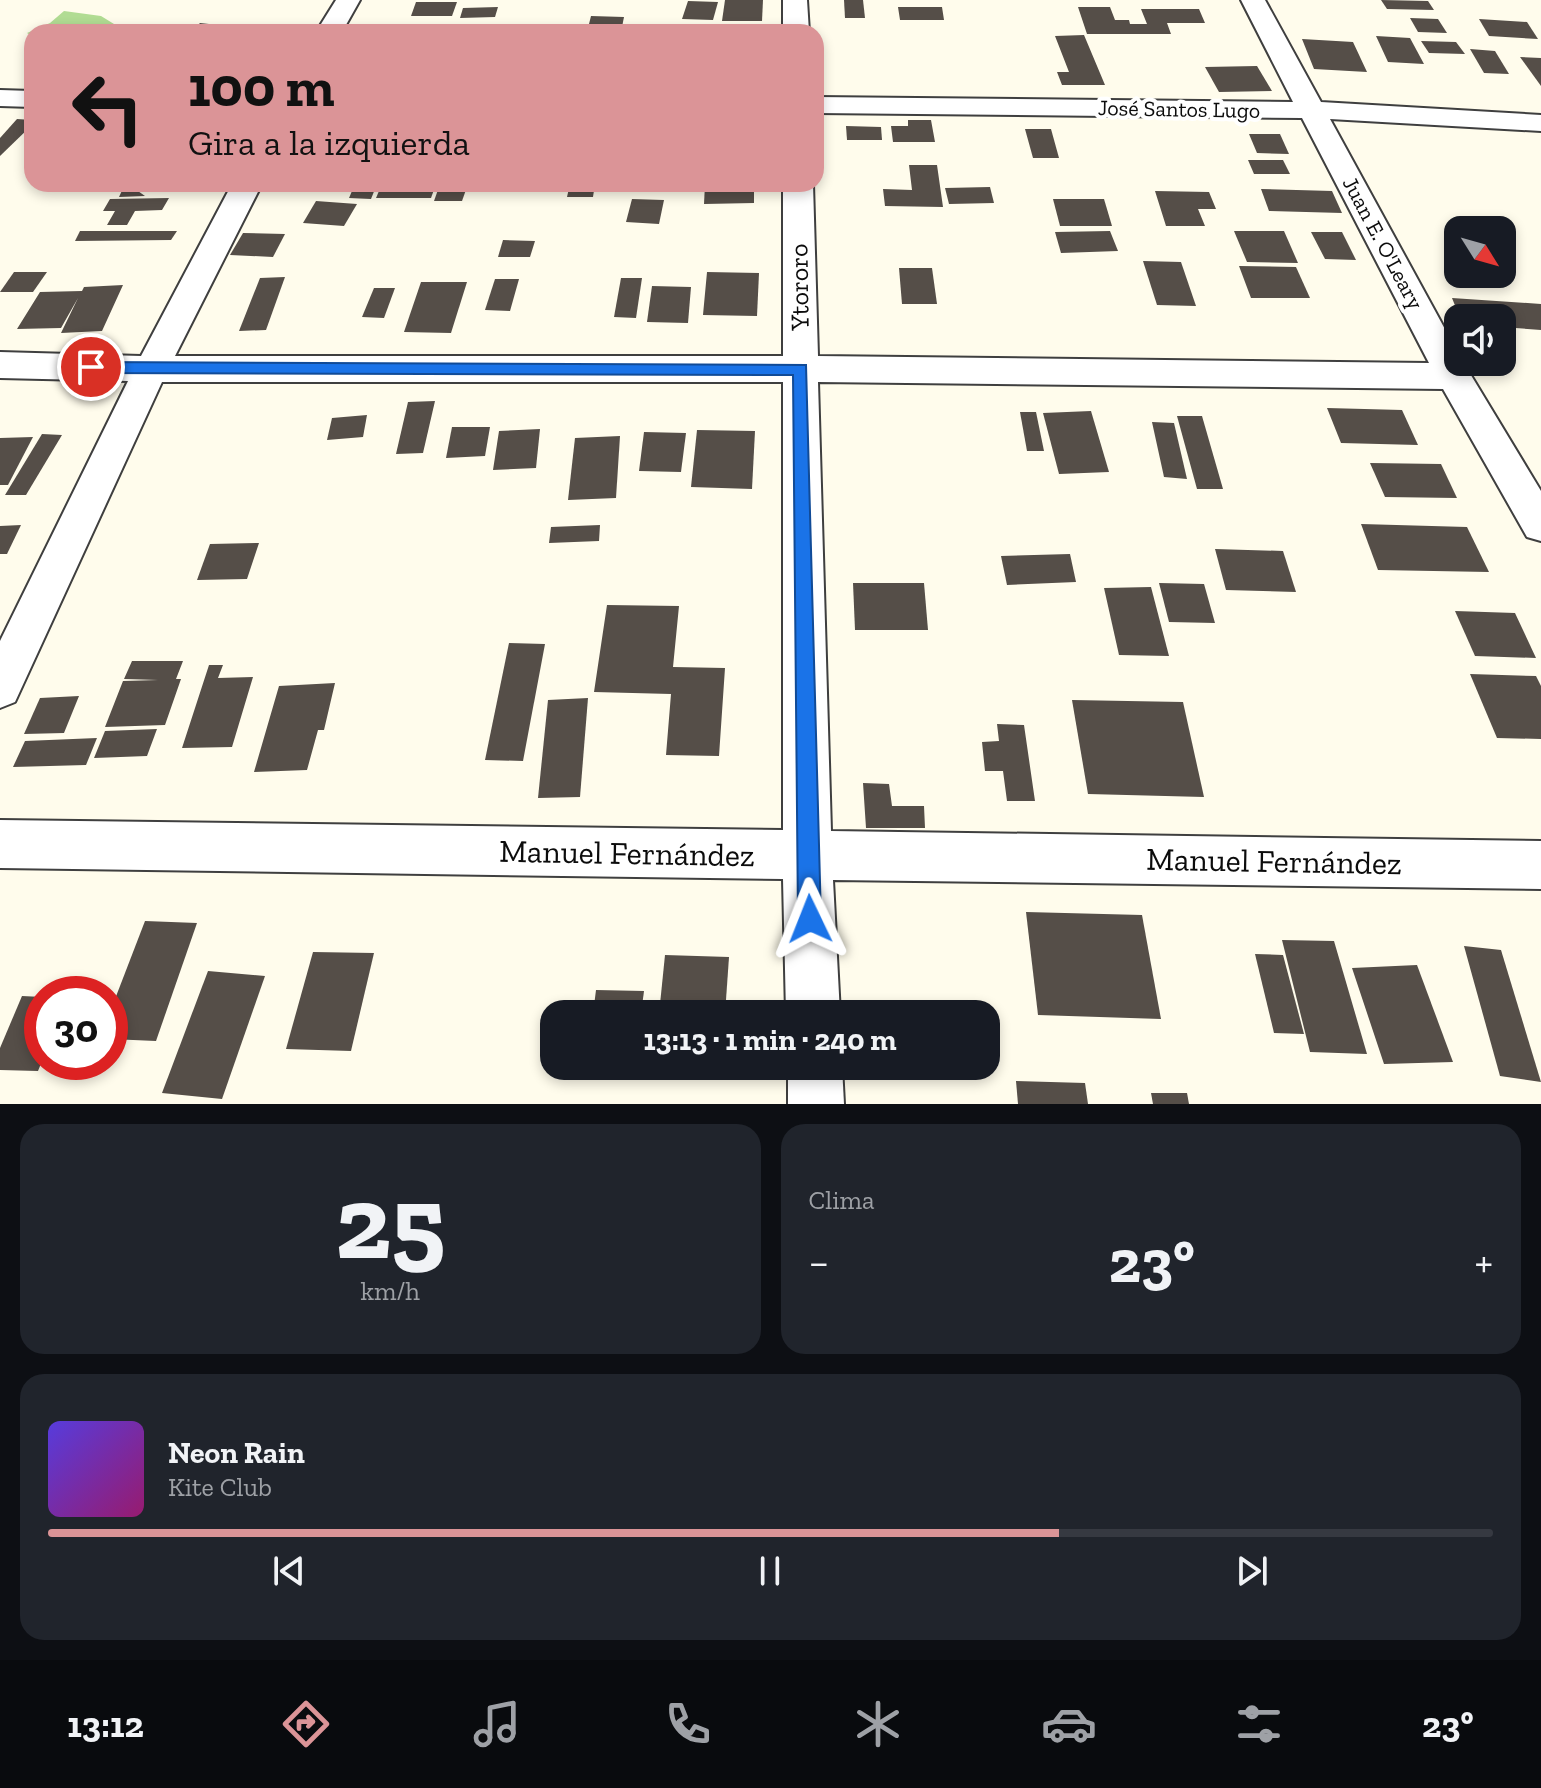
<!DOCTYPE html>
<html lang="es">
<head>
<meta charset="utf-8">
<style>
  :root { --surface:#171b24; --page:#20242c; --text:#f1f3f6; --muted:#9ea1a6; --line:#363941; --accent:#db9497 }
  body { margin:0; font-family:"Zilla Slab",serif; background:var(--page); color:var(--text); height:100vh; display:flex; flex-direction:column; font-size:30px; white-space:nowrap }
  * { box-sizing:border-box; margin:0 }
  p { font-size:26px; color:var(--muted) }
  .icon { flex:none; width:44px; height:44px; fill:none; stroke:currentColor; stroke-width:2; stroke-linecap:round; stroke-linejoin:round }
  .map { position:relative; height:1104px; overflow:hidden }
  .side { display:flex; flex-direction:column; gap:20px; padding:20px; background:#0d0f14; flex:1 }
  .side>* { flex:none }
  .top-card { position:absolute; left:24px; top:24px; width:800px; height:168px; border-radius:24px; box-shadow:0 4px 12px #0003; background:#db9497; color:#111; overflow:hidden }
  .needle { width:52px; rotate:127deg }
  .buttons { position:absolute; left:1444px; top:216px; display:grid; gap:16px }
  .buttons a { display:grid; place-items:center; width:72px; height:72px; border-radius:16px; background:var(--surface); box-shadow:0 4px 12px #0003; font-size:40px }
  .speed { position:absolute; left:24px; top:976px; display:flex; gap:16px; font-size:40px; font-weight:700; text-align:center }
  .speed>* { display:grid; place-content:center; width:104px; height:104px; border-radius:50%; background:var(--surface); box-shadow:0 4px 12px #0003; line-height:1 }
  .speed .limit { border:12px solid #d22; background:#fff; color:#111 }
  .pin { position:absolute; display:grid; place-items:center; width:68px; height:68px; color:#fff; margin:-34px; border:4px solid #fff; border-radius:50%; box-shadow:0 2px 8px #0007 }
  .me { position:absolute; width:88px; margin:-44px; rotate:358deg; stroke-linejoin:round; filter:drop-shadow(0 0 6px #0008) }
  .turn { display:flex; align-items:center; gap:28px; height:168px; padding:0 32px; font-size:36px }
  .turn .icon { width:104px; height:104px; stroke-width:2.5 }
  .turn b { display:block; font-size:56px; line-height:68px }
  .big { font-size:60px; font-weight:800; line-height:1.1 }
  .side .tile { flex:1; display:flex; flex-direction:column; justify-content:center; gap:12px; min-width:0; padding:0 28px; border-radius:24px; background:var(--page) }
  .side .dial { align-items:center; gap:0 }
  .dial b { font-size:104px; line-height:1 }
  .song { display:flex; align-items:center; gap:24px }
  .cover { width:96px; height:96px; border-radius:12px; background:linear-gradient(135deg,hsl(250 70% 55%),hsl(320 70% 35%)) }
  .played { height:8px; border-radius:4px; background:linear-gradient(90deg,var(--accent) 70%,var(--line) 70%) }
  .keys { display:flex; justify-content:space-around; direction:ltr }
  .heat { display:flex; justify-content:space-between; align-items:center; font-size:44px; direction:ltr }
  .side .tiles { flex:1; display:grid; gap:20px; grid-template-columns:1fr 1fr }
  .tile:last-child { grid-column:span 2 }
  .trip { position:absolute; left:540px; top:1000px; width:460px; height:80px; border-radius:24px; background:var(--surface); box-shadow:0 4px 12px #0003; font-weight:800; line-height:80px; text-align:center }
  .dock { display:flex; height:128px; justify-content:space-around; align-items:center; background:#090b0e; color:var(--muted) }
  .dock .icon { width:56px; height:56px }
  .dock .selected { color:var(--accent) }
  .dock b { font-size:36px; color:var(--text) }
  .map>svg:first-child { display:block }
  .forest { fill:#b1dc93 }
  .building { fill:#554e48 }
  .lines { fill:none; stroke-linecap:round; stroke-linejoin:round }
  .street-casing { stroke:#3f3f3f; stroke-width:4 }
  .street { fill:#fff; fill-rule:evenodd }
  .route { fill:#1a73e8; stroke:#114b97; stroke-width:2 }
  .labels { text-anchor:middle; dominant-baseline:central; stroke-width:8; stroke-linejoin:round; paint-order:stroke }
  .far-street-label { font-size:22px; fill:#0c0c0c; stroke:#fff }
  .street-label { font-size:26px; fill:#0c0c0c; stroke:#fff }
  .near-street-label { font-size:32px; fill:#0c0c0c; stroke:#fff }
</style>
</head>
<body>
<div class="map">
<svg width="1541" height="1104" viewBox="0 0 1541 1104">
  <rect width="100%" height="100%" fill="#fffcec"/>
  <polygon class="forest" points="64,11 101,16 114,24 99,32 32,32 32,36 27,33 50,23"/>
  <g class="building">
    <polygon points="725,0 763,0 762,21 722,21"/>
    <polygon points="844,0 863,0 865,18 845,18"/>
    <polygon points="1381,0 1428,1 1434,10 1387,9"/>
    <polygon points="688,1 718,2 713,20 682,19"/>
    <polygon points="416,2 457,2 452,16 411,16"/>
    <polygon points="498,7 495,17 460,18 463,8"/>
    <polygon points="898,7 942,7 944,20 900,20"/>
    <polygon points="1078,7 1110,7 1115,20 1129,20 1130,24 1147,24 1141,9 1199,9 1205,23 1167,23 1171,34 1087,34"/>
    <polygon points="591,16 624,17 621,32 587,32"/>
    <polygon points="1410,18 1438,19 1447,33 1418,32"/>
    <polygon points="1479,19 1527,22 1538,39 1489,36"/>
    <polygon points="200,23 227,26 221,32 194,29"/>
    <polygon points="1084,35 1105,85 1062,85 1057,72 1069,72 1055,36"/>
    <polygon points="1376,36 1410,38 1424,64 1388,62"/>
    <polygon points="1302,39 1353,42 1367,72 1314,69"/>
    <polygon points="1421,41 1456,42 1465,54 1429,53"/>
    <polygon points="1470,49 1495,51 1509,74 1484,73"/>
    <polygon points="1520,57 1541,58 1541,86"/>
    <polygon points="1257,66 1272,91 1219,92 1205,67"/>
    <polygon points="17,119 32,120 32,125 0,156 0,138"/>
    <polygon points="908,120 931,120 935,142 893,142 891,126 908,126"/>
    <polygon points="846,126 881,127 882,140 847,140"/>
    <polygon points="1025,129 1051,129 1059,158 1033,158"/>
    <polygon points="1249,134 1280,134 1289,154 1257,153"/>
    <polygon points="1248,160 1283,160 1290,174 1254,174"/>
    <polygon points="909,165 937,165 943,207 885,206 883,189 912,190"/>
    <polygon points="125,184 128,184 145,196 119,197"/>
    <polygon points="355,184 377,184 371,199 349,198"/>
    <polygon points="382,184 436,184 431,198 376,198"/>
    <polygon points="440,184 468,184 462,201 434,201"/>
    <polygon points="570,184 595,184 593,197 567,197"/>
    <polygon points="705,184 754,184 754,203 704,204"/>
    <polygon points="990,187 994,203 949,204 945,188"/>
    <polygon points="1261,189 1332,191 1342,213 1269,211"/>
    <polygon points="1155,191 1209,192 1216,209 1198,209 1205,226 1166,226"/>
    <polygon points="169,198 162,210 135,211 127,225 107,225 115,211 103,211 110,199"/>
    <polygon points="632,199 664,200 659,224 626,222"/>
    <polygon points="1053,199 1104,199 1112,226 1060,226"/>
    <polygon points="316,201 357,204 344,226 303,223"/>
    <polygon points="80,231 177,231 171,240 75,241"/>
    <polygon points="1110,231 1118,251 1061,253 1055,232"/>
    <polygon points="1234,231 1284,231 1298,263 1247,262"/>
    <polygon points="1311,232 1342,232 1356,260 1325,259"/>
    <polygon points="243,233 285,234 273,257 230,255"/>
    <polygon points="503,240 535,241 530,257 498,257"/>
    <polygon points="1143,261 1181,262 1196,306 1157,305"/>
    <polygon points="1239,266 1296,267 1310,298 1251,298"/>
    <polygon points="899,268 932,268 937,304 902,304"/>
    <polygon points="14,272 47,272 33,292 0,292"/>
    <polygon points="707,272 759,273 757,316 703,315"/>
    <polygon points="285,277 266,330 239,331 260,278"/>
    <polygon points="621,278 642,278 636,318 614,317"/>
    <polygon points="495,279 519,279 510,311 485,310"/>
    <polygon points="421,282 467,282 451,333 404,332"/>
    <polygon points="123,285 102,331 61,333 78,298 61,328 17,329 40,292 82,291 84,287"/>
    <polygon points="652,286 691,287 688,323 647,322"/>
    <polygon points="374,288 395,288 384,318 362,317"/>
    <polygon points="1452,298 1541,304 1541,330 1502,327 1502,318 1460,318"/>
    <polygon points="435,401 423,453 396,454 408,402"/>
    <polygon points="1327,408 1402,410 1418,445 1341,443"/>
    <polygon points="1091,411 1109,472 1059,474 1043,413"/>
    <polygon points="1020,412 1036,412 1044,451 1027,451"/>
    <polygon points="367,415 363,437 327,440 332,418"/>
    <polygon points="1177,416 1202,416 1223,489 1197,489"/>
    <polygon points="1152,422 1174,423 1187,479 1164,477"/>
    <polygon points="452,427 490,427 485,456 446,458"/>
    <polygon points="540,429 536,468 493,470 499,431"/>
    <polygon points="697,430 755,431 752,489 691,487"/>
    <polygon points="644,432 686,433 681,472 639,471"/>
    <polygon points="42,434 62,435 26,495 5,495"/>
    <polygon points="620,436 616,498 568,500 575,438"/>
    <polygon points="33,437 8,485 0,485 0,438"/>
    <polygon points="1370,463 1441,464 1457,498 1385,497"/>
    <polygon points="1361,524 1467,527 1489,572 1378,570"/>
    <polygon points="21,525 7,554 0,554 0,526"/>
    <polygon points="600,525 599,541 549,543 551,527"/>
    <polygon points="259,543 247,579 197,580 210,544"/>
    <polygon points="1215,549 1283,551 1296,592 1226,590"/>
    <polygon points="1070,554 1076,582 1007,585 1001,556"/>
    <polygon points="853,583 924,583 928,630 855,630"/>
    <polygon points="1159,583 1204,584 1215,623 1169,622"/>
    <polygon points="1151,587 1169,656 1119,655 1104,588"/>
    <polygon points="607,605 679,606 673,667 725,668 719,756 666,755 671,694 594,692"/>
    <polygon points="1455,611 1515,613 1536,658 1475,656"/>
    <polygon points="509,643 545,644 523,761 485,760"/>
    <polygon points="132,661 183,661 176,679 181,679 165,725 105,727 123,681 158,680 124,679"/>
    <polygon points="209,665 223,665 218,678 253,677 232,747 182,748"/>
    <polygon points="1470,674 1536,676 1541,686 1541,739 1497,738"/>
    <polygon points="335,683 324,730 318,730 307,770 254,772 279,686"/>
    <polygon points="79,696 64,733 24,734 40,698"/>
    <polygon points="588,698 580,797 538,798 548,700"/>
    <polygon points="1072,700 1183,702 1204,797 1088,794"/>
    <polygon points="997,724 1024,725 1035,801 1007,801 1003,771 985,771 982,742 999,741"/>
    <polygon points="157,729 147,756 94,758 105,731"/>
    <polygon points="97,738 86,765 13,767 25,741"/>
    <polygon points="863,783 889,784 892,806 924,806 925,828 866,828"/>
    <polygon points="1026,912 1142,915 1161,1019 1038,1015"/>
    <polygon points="145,921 197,923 156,1041 110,1039 110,1012"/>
    <polygon points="1282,940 1334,941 1367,1054 1310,1052"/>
    <polygon points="1464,946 1501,950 1541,1082 1500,1076"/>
    <polygon points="313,952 374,953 351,1051 286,1049"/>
    <polygon points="1255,954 1283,955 1304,1034 1274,1033"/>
    <polygon points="665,955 729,957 725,1014 659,1014"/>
    <polygon points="1417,965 1453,1062 1384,1064 1352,968"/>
    <polygon points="208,971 265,976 222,1099 162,1093"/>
    <polygon points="596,990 644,991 641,1014 593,1014"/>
    <polygon points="22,996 42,997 42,1061 38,1071 0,1070 0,1048"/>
    <polygon points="1016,1081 1085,1083 1088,1104 1018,1104"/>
    <polygon points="1151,1093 1187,1093 1189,1104 1153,1104"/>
  </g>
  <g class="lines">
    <defs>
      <g id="street">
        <polygon points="336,0 360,0 342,32 316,32"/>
        <polygon points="783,0 807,0 809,32 783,32"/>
        <polygon points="1241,0 1265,0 1321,102 1541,115 1541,131 1330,119 1458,353 1458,362 1463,362 1541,491 1541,541 1527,537 1443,389 818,382 831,831 1541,841 1541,889 833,880 840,1014 786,1014 783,879 0,868 0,820 783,830 783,382 162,382 15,702 0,708 0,641 128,381 0,378 0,352 141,356 232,184 262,184 175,356 783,356 783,184 813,184 818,356 1429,363 1302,118 816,113 816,97 1293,102"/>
        <polygon points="0,90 32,91 32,107 0,106"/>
        <polygon points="788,1066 842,1066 844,1104 788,1104"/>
      </g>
    </defs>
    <use href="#street" class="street-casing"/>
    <use href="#street" class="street"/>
  </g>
  <polygon class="route" points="91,362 806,365 821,919 818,927 810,930 801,927 798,919 793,375 91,373 83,367"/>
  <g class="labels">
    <g class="far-street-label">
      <text transform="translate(1179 109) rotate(1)">José Santos Lugo</text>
      <text transform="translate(1383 243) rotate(62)">Juan E. O'Leary</text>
    </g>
    <g class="street-label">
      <text transform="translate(799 287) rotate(-91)">Ytororo</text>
    </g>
    <g class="near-street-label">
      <text transform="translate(627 853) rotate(1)">Manuel Fernández</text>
      <text transform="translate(1274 861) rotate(1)">Manuel Fernández</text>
    </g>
  </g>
</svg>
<div class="buttons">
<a><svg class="needle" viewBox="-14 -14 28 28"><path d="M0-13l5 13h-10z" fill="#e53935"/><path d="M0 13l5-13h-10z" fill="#9ea1a6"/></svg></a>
<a><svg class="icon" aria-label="sound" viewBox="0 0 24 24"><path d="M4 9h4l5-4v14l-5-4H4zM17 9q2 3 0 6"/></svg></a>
</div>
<div class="speed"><div class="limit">30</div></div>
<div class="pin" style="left:91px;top:367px;background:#d93025"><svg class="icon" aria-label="arrive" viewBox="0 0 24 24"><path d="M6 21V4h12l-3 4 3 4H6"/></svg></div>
<svg class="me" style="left:810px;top:919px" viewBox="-20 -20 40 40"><path d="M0-17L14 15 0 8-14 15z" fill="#1a73e8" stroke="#fff" stroke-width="4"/></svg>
<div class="trip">13:13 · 1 min · 240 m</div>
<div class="top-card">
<div class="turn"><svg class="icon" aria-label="left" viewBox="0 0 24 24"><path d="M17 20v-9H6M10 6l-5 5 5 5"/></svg><div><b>100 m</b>Gira a la izquierda</div></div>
</div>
</div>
<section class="side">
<div class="tiles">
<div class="tile dial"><b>25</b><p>km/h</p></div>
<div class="tile"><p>Clima</p>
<div class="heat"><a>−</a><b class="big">23°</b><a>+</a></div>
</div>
<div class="tile">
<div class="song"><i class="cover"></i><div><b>Neon Rain</b><p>Kite Club</p></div></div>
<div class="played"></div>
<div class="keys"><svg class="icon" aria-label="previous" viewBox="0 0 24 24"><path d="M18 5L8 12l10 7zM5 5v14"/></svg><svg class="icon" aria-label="pause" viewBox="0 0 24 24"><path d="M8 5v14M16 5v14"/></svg><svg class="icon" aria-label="next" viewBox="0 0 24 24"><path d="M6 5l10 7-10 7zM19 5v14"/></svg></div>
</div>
</div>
</section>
<nav class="dock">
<b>13:12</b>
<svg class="icon selected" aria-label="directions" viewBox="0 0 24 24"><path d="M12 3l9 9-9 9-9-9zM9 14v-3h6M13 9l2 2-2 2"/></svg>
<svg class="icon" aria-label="music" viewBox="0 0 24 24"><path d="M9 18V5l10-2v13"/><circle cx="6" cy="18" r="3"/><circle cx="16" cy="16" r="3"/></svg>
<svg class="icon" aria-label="phone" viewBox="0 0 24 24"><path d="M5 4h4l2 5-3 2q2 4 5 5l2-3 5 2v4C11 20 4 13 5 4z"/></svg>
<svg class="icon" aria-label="climate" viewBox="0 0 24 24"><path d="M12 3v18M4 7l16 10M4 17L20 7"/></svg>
<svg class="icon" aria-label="car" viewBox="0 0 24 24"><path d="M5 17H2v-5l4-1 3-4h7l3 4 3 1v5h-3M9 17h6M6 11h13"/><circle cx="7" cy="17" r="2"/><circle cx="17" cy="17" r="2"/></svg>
<svg class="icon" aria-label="filters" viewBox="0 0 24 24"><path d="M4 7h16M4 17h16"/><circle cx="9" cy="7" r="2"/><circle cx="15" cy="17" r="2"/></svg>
<b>23°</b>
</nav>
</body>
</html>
